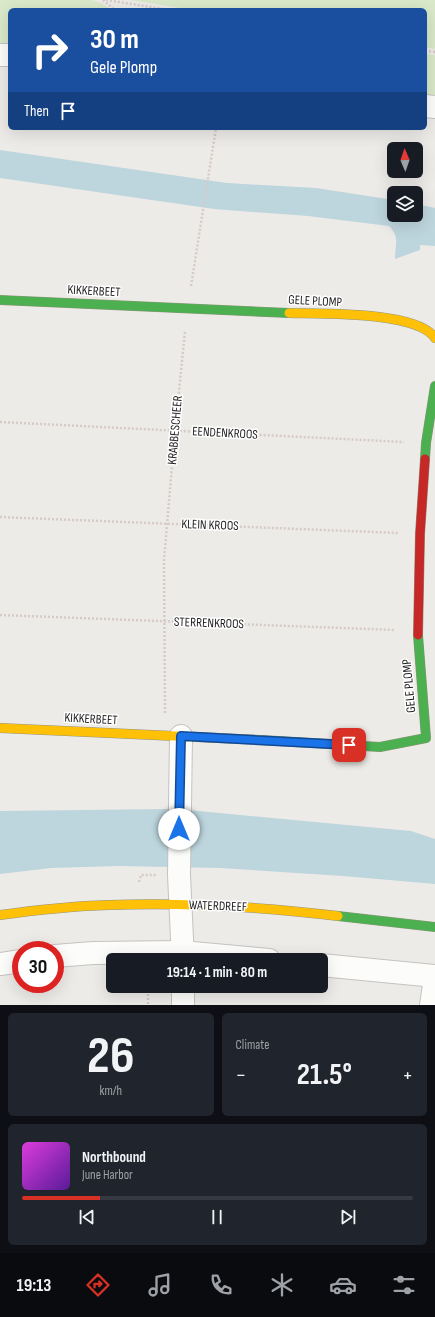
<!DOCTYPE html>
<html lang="en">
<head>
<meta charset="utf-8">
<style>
  :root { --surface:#171b24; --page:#20242c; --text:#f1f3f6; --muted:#9ea1a6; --line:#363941; --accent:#d93025 }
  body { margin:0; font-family:"Sofia Sans Condensed",sans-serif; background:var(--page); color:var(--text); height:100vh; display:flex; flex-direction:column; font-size:15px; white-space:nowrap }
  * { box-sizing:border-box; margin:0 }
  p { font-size:13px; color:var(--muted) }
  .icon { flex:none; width:22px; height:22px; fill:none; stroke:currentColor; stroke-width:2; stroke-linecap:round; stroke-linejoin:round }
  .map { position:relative; height:1005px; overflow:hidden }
  .sheet { display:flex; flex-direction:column; gap:8px; padding:8px; background:#0d0f14; flex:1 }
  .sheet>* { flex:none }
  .hud { position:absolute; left:8px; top:8px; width:419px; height:122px; border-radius:6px; box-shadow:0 4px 16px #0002; background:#1a4fa0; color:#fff; overflow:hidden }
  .needle { width:26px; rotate:358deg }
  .controls { position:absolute; left:387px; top:142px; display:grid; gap:8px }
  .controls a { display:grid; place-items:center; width:36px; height:36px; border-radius:6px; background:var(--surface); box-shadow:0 4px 16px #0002; font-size:20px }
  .speed { position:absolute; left:12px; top:941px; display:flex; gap:8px; font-size:20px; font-weight:700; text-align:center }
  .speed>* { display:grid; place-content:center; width:52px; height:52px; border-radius:50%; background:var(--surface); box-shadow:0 4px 16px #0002; line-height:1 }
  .speed .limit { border:6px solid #d22; background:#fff; color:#111 }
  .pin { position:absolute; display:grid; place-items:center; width:34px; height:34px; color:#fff; margin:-17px; border-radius:8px; box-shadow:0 2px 6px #0006 }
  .me { position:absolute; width:44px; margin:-22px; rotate:0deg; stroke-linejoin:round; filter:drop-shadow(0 0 3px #0008) }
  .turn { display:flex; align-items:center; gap:14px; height:84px; padding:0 16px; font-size:18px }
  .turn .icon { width:52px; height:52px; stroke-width:2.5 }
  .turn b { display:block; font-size:28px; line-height:34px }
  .then { display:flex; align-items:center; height:38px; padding:0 16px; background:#0003; gap:8px; font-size:15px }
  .big { font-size:30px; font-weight:700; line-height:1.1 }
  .sheet .card { flex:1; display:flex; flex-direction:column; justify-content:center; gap:6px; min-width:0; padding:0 14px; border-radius:6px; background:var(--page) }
  .sheet .dial { align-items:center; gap:0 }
  .dial b { font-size:52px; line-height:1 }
  .song { display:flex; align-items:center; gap:12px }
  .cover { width:48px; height:48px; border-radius:6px; background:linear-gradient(135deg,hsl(300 70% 55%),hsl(270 70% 35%)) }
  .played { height:4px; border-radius:2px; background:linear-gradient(90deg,var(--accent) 20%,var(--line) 20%) }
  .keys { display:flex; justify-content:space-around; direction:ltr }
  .heat { display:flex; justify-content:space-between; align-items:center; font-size:22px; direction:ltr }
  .sheet .tiles { flex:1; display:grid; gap:8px; grid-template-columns:1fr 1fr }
  .card:last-child { grid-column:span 2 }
  .trip { position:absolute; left:106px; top:953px; width:222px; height:40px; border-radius:6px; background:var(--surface); box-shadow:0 4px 16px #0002; font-weight:700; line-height:40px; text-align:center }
  .menu { display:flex; height:64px; justify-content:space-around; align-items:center; background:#090b0e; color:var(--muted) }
  .menu .icon { width:28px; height:28px }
  .menu .selected { color:var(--accent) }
  .menu b { font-size:18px; color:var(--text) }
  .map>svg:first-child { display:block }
  .grass { fill:#d8e8c8 }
  .water { fill:#bdd5dd }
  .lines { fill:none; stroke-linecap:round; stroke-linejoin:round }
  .street-casing { stroke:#c4c3c1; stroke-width:24 }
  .fast-casing { stroke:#939580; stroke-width:10 }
  .slow-casing { stroke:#939580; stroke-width:10 }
  .jam-casing { stroke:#939580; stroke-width:10 }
  .path { stroke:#d6cac7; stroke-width:2.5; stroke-dasharray:2 2; stroke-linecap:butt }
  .street { stroke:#fcfcfb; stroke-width:22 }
  .fast { stroke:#4caf50; stroke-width:9 }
  .slow { stroke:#ffc107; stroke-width:9 }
  .jam { stroke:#c62828; stroke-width:9 }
  .route-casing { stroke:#114b97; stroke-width:10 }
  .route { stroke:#1a73e8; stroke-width:7 }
  .labels { text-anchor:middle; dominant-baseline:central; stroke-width:3; stroke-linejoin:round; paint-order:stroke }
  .street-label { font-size:13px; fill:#1e1e1e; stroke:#fff }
</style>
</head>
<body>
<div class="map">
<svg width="435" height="1005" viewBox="0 0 435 1005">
  <rect width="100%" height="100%" fill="#edebe7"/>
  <g class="grass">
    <polygon points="0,0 91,0 101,3 112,10 10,10 10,48 0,47"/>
    <polygon points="130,0 435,0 435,49 425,47 425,10 193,10"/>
    <polygon points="425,54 435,55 435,100 425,99"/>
  </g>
  <g class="water">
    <path d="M0,150L227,183L316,188L394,200V215H416V204L435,208V246L420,245V250L395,259C395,244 400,237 389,226L308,216L214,209L0,178Z"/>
    <polygon points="166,809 188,810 411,831 435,839 435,884 343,876 220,868 119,866 51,868 0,874 0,811"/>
  </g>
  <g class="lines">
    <defs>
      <g id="street">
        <polyline points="0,55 10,55"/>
        <polyline points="425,106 435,107"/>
        <polyline points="181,736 179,875 183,960"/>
        <polyline points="55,956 93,953 182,952 269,960"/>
        <polyline points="0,964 21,961"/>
        <polyline points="321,965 435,976"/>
        <polyline points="183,986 183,1005"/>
        <polyline points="431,1005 435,979"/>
      </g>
      <g id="fast">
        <polyline points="0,300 289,313"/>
        <polyline points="425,459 426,443 435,386"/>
        <polyline points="261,740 380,747 426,738 418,635"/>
        <polyline points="338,916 435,927"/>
      </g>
      <g id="slow">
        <path d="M289,313C321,314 417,311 435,338"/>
        <polyline points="0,728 261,740"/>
        <path d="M0,915C36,910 73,906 109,905C185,902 262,907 338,916"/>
      </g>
      <polyline id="jam" points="418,635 420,534 425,459"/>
    </defs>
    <use href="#street" class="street-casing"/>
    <use href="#fast" class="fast-casing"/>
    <use href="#slow" class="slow-casing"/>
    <use href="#jam" class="jam-casing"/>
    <g class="path">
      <polyline points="103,0 115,10"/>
      <polyline points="106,0 170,10"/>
      <polyline points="425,51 435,52"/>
      <polyline points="191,286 216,128"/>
      <polyline points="0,422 404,442"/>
      <polyline points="0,517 398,533"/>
      <polyline points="0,615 395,630"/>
      <polyline points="165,713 164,560 175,431 185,331"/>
      <polyline points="139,882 141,875 157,875"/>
      <polyline points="148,986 148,1005"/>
    </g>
    <use href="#street" class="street"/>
    <use href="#fast" class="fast"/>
    <use href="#slow" class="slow"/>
    <use href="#jam" class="jam"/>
  </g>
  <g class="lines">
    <defs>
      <polyline id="route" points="179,829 181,736 349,745"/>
    </defs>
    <use href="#route" class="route-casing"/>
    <use href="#route" class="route"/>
  </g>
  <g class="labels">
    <g class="street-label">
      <text transform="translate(94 291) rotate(3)">KIKKERBEET</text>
      <text transform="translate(315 301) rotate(3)">GELE PLOMP</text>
      <text transform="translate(175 430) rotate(-85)">KRABBESCHEER</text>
      <text transform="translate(225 433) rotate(3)">EENDENKROOS</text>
      <text transform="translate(210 525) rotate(2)">KLEIN KROOS</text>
      <text transform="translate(209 623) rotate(2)">STERRENKROOS</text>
      <text transform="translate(409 686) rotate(-95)">GELE PLOMP</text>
      <text transform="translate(91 719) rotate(3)">KIKKERBEET</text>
      <text transform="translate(218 906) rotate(2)">WATERDREEF</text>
    </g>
  </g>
</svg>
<div class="controls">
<a><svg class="needle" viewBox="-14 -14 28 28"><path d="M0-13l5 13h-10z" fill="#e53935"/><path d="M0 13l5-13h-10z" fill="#9ea1a6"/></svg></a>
<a><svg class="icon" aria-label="layers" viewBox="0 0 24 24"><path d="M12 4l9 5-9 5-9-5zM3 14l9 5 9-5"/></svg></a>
</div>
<div class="speed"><div class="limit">30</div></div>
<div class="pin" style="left:349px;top:745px;background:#d93025"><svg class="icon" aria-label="arrive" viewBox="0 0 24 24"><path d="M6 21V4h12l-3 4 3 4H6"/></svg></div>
<svg class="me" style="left:179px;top:829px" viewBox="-20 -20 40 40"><circle r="19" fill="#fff"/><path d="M0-13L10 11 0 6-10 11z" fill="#1a73e8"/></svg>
<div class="trip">19:14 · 1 min · 80 m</div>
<div class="hud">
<div class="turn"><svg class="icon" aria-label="right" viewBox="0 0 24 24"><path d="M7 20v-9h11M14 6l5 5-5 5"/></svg><div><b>30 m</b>Gele Plomp</div></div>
<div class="then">Then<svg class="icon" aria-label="arrive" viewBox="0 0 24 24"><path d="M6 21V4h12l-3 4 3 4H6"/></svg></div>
</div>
</div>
<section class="sheet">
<div class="tiles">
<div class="card dial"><b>26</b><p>km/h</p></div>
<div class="card"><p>Climate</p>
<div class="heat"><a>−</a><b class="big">21.5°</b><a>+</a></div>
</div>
<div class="card">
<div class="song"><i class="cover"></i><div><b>Northbound</b><p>June Harbor</p></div></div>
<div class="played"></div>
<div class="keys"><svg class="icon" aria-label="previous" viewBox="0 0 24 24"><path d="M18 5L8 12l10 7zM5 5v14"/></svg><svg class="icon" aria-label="pause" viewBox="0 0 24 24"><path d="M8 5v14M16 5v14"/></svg><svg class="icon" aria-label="next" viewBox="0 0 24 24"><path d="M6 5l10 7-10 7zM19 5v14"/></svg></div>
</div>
</div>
</section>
<nav class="menu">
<b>19:13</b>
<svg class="icon selected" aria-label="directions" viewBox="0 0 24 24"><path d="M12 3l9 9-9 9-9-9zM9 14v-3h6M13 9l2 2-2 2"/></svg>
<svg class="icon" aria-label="music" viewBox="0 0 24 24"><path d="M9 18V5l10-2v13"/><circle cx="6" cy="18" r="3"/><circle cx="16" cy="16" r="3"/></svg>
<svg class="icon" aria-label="phone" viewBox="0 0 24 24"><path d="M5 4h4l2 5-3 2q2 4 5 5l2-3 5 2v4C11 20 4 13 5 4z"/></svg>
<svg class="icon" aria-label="climate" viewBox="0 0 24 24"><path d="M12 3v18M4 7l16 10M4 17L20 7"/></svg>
<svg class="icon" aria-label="car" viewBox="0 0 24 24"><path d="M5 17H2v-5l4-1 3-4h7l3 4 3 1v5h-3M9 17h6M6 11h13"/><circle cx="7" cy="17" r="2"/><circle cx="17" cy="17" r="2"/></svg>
<svg class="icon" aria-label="filters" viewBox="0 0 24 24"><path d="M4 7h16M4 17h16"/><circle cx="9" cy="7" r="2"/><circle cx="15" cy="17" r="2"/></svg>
</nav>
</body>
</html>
